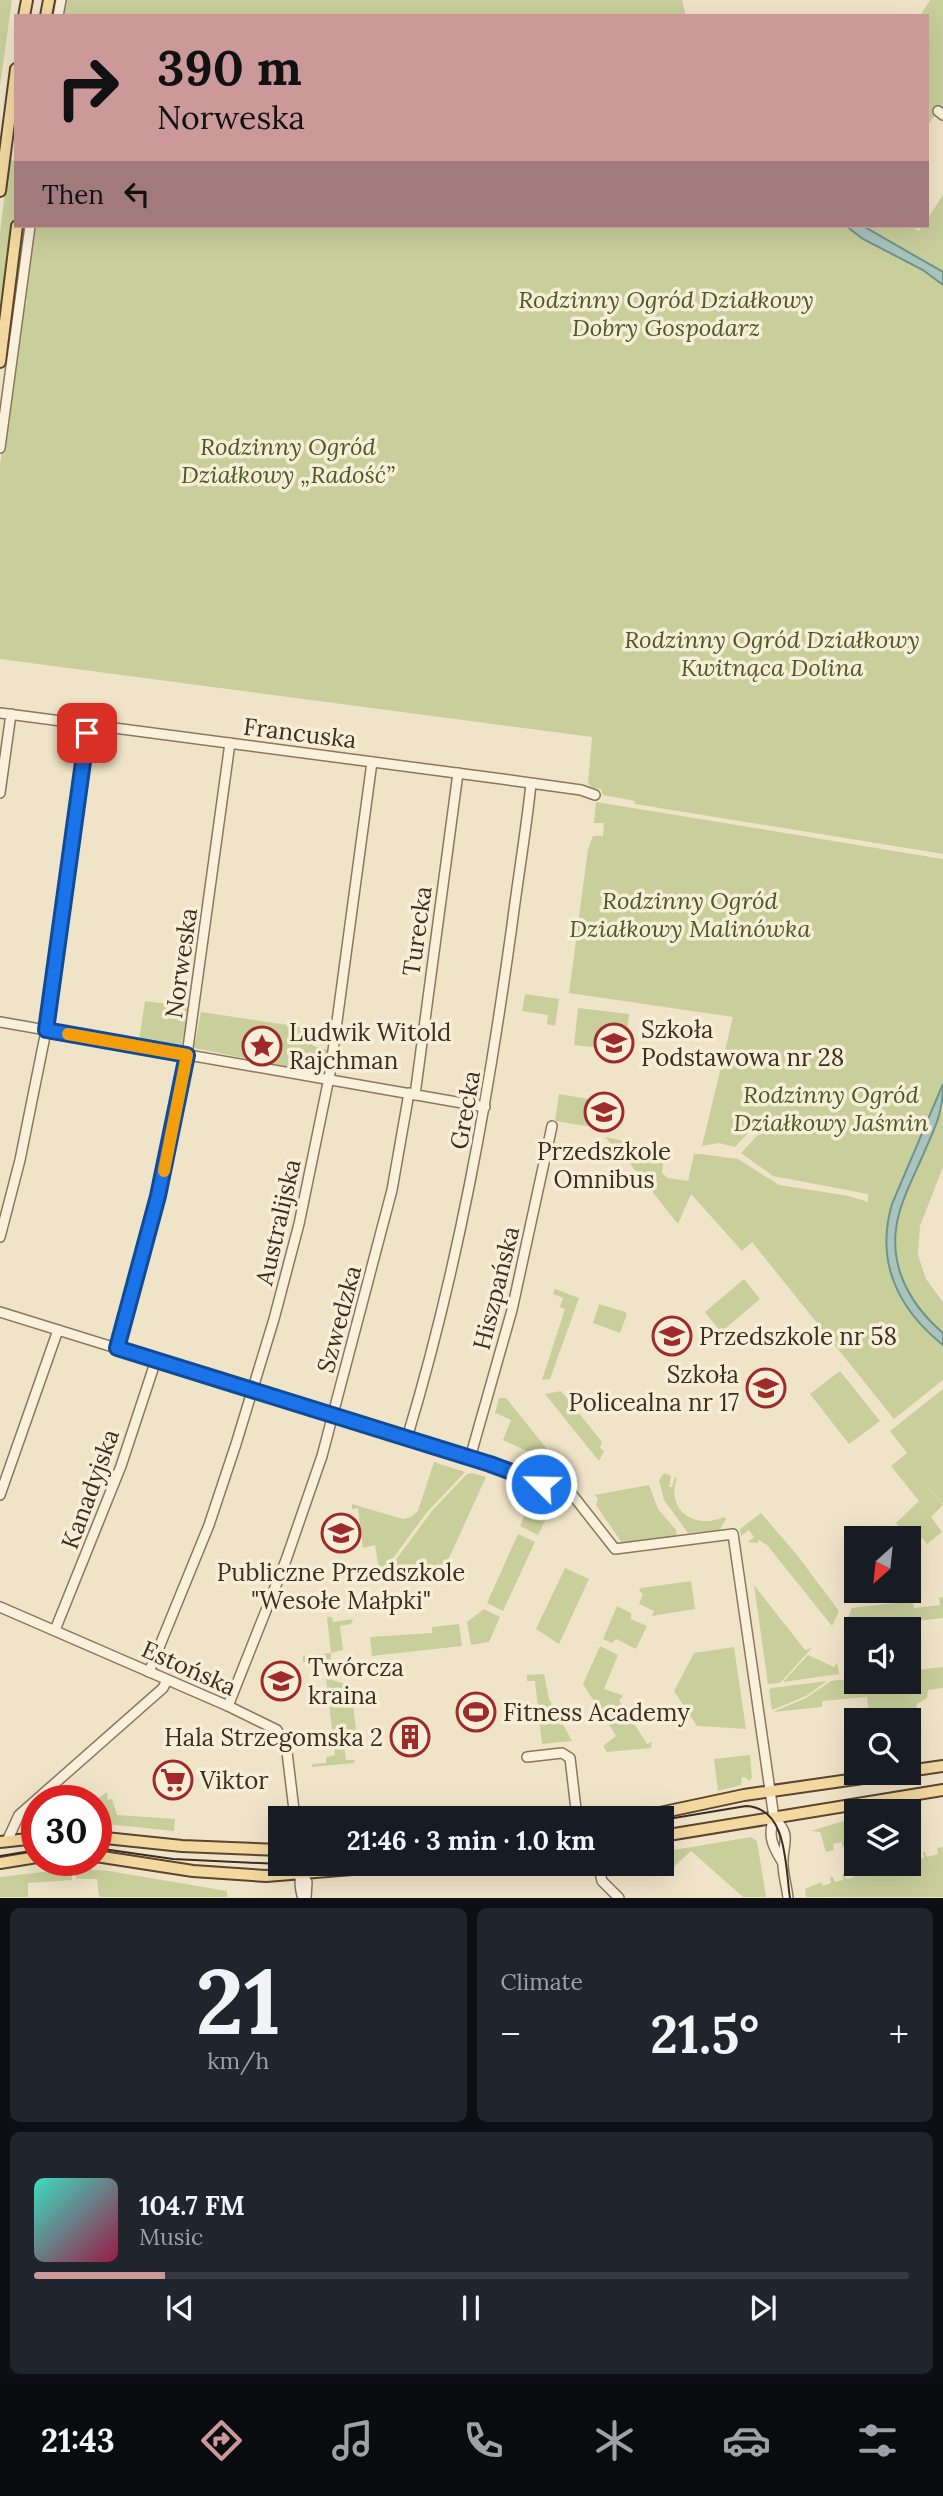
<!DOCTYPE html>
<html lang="en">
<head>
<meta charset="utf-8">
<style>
  :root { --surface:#171b24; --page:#20242c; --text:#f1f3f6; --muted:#9ea1a6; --line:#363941; --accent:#cc999b }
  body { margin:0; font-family:Lora,serif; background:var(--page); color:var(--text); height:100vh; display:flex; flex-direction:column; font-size:26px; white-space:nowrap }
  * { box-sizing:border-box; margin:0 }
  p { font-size:23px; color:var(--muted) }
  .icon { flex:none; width:38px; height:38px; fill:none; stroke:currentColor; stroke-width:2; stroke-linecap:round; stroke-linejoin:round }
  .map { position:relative; height:1898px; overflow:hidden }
  .sheet { display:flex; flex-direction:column; gap:10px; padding:10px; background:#0d0f14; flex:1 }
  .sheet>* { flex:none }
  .top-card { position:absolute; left:14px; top:14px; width:915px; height:214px; border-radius:0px; box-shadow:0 7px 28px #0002; background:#cc999b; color:#111; overflow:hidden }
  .needle { width:46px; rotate:207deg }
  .buttons { position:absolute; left:844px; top:1526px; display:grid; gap:14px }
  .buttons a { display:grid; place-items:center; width:77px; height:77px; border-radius:0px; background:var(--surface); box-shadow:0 7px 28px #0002; font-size:35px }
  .speed { position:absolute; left:21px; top:1785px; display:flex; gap:14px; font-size:35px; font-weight:700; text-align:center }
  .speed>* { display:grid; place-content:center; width:91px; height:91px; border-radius:50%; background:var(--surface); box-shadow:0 7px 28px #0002; line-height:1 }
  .speed .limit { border:10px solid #d22; background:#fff; color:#111 }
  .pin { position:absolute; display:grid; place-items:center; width:60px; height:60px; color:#fff; margin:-30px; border-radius:14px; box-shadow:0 4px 10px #0006 }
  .me { position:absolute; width:77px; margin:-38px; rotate:293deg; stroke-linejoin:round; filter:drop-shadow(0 0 5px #0008) }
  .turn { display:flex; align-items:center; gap:24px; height:147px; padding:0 28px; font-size:32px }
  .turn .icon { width:91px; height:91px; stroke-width:2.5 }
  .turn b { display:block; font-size:49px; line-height:60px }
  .then { display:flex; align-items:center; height:66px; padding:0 28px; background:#0003; gap:14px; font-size:26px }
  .big { font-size:52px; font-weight:700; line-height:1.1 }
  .sheet .tile { flex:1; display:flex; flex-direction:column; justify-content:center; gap:10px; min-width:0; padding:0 24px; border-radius:10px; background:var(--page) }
  .sheet .dial { align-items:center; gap:0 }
  .dial b { font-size:91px; line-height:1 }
  .song { display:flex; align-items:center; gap:21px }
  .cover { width:84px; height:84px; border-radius:10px; background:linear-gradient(135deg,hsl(170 70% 55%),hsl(340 70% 35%)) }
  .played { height:7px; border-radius:4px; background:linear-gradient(90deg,var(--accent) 15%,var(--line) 15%) }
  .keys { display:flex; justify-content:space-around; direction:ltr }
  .heat { display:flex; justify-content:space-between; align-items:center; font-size:38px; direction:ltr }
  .sheet .tiles { flex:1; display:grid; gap:10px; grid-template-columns:1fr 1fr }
  .tile:last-child { grid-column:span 2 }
  .trip { position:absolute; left:268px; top:1806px; width:406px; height:70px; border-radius:0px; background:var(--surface); box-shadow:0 7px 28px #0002; font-weight:700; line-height:70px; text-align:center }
  .dock { display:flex; height:112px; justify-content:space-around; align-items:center; background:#090b0e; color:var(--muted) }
  .dock .icon { width:49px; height:49px }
  .dock .current { color:var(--accent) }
  .dock b { font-size:32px; color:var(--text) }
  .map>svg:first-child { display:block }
  .green { fill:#c9cf9b }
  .water { fill:#a9c4bc; stroke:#6f938a; stroke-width:2 }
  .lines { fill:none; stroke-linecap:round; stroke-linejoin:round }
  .minor-casing { stroke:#8d765c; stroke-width:12 }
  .major-casing { stroke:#5b4430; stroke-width:14 }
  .minor { stroke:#faf1dc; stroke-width:9 }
  .major { stroke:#f3d9a0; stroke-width:10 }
  .tram { stroke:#3d2e20; stroke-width:2 }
  .route-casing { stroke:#114b97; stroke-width:18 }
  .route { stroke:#1a73e8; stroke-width:12 }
  .slow { stroke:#f59e0b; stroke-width:12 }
  .labels { text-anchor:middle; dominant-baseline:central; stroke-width:7; stroke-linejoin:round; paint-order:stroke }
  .park-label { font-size:24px; font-style:italic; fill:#4d5a26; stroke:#f7eed8 }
  .street-label { font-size:24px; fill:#3d2e20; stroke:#f7eed8 }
  .poi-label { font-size:24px; fill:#3d2e20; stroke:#f7eed8; text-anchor:start }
</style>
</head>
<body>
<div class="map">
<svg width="943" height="1898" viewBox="0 0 943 1898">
  <rect width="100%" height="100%" fill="#f0e4c8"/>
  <g class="green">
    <polygon points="0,0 12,0 0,86"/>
    <polygon points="64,0 682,0 686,16 61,16"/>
    <polygon points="930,0 943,0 943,110 940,108 928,125 928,16 920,16"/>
    <polygon points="9,160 16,161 16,200 0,325 0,232"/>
    <polygon points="943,195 943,272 863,226 910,226 919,231 922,226 928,226 928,218"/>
    <polygon points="33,226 846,226 863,239 923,270 943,285 943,854 635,804 635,801 603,795 601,789 593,788 588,784 592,737 0,659 0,464 6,427 9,426 10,420 8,419 23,304 26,304 27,301 24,300"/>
    <path d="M596,802L943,859V1084L892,1204C875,1262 898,1309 943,1345V1380L894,1419L752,1242L742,1251L691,1194L678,1224L618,1149L616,1150L605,1137L665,1149L662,1173L668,1178L688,1181L694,1154H700L738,1159L779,1185L849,1196L868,1202V1194L773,1176L741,1153L766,1126L761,1119L735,1147L719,1143L702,1146L733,1017L569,993L588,849L593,836H603L604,823H594Z"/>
    <polygon points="525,994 559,999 555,1026 547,1024 548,1015 522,1011"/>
    <polygon points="145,1001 190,1007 181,1048 139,1041"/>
    <polygon points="578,1008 629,1014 625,1051 574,1045"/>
    <polygon points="201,1012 315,1029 313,1046 328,1050 324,1074 194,1048"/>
    <polygon points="559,1094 607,1102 605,1129 555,1121"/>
    <path d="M943,1108V1167L920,1226L918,1255L926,1279L943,1302V1333C858,1259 907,1191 943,1108Z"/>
    <polygon points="744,1279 760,1299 721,1332 705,1312"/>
    <polygon points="555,1289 579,1298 550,1379 542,1380 565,1309 560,1307 563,1298 553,1294"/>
    <polygon points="599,1304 625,1312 627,1314 620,1333 593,1323"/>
    <polygon points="840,1371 880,1421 849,1444 810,1394"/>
    <polygon points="943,1389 943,1504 925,1483 943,1505 931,1517 942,1532 927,1544 922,1538 914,1544 896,1523 919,1501 891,1466 907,1453 890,1431"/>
    <polygon points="561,1391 602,1442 600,1448 604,1451 599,1461 545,1394"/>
    <polygon points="499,1398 506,1398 567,1474 568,1487 528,1468 533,1454 503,1440 511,1420 495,1413"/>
    <polygon points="434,1462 465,1472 427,1512 380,1576 375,1545 363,1548 358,1508 352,1509 352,1504 403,1519 411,1517 418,1511"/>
    <polygon points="472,1473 486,1477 444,1569 449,1572 445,1579 427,1583 425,1575 380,1581 432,1511 467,1474"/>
    <path d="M664,1473L671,1476L669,1487H672L675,1477L677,1478C665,1511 696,1530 724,1517L726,1519L719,1531L688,1533L664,1500L659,1480Z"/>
    <polygon points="649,1485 658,1509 676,1530 677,1537 622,1543 596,1505 598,1498 594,1495"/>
    <polygon points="536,1495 554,1502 538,1535 520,1526 533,1496"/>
    <polygon points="761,1513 797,1555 839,1611 832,1626 767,1545 759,1540 757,1543 748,1542 754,1537 749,1530 741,1536 740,1529"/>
    <polygon points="518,1534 535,1542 503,1611 487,1603"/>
    <polygon points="565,1568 589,1579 559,1644 536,1629"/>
    <polygon points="691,1581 695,1609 652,1616 654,1611 639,1604 643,1594 639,1591 641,1588"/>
    <polygon points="754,1585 805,1650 812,1648 780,1683 768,1684"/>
    <polygon points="943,1597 943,1618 843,1629 852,1608 913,1601 914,1608 940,1605 939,1598"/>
    <polygon points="617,1606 631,1613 631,1619 647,1626 636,1649 616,1639 612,1643 603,1639"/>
    <polygon points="484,1609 500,1617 489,1642 471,1645 467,1622"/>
    <polygon points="327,1617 332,1617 333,1622 353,1619 351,1624 340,1626 343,1650 331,1653 331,1663 303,1662 303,1656 331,1653"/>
    <polygon points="459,1624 462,1646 372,1656 370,1637 432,1633 432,1627"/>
    <polygon points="600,1646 618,1655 604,1689 622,1695 623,1697 619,1700 647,1744 652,1742 651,1748 607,1752 603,1746 616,1736 583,1684"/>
    <polygon points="734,1647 746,1729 697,1726 674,1691 694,1653"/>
    <polygon points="808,1655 834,1667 837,1663 839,1674 783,1682"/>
    <polygon points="943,1667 943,1688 928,1690 927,1698 917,1704 909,1759 908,1720 870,1720 867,1697 822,1701 822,1707 773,1712 806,1698 831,1681 856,1678 856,1682 908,1682 908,1671"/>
    <polygon points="544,1674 549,1699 572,1741 542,1744 535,1681 527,1681 527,1675"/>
    <polygon points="326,1678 351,1686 358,1748 352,1749 351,1745 344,1746 346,1760 355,1760 354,1763 312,1767 312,1764 326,1763 326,1757 335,1755"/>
    <polygon points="827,1681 806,1696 772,1710 769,1690 772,1688"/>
    <polygon points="750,1755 752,1778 748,1781 747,1778 742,1777 741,1785 718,1791 714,1759"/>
    <polygon points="107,1792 108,1800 112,1799 117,1815 175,1819 174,1831 96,1823 95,1801"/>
    <polygon points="856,1817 856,1844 852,1839 844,1841 846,1847 843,1847 841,1842 833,1844 834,1850 826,1852 820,1832 811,1831"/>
    <polygon points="751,1837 757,1841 766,1897 743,1897 691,1851 671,1869 666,1870 659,1864 662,1864 662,1852"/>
    <polygon points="943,1847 943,1897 806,1897 805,1889 821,1882 823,1886 831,1883 830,1877 833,1877 835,1882 843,1880 842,1874 844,1873 846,1879 854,1877 853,1871 855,1870 857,1876 865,1874 864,1868 867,1867 868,1873 876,1871 875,1865 878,1865 880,1870 888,1868 887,1864 891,1867 913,1861 912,1855 914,1855 916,1860 924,1858 923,1852 925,1852 927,1857 938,1854 937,1848"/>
    <polygon points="69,1869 72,1870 72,1880 28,1883 28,1897 0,1897 0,1877"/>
    <polygon points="78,1869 109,1871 227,1891 227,1897 99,1897 97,1879 76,1879 76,1871"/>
  </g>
  <g class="water">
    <polygon points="846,226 863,226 943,272 943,285 923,270 863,239"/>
    <path d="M943,1084C943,1114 935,1127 923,1155C915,1174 904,1194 899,1214C886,1262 908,1303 943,1333V1345C898,1309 875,1262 892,1204Z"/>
  </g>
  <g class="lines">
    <defs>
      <g id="minor">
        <polyline points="58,16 61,0"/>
        <polyline points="938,111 943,115"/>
        <polyline points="0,448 30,226"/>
        <polyline points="0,713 502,779 581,790 595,795"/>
        <polyline points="0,793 11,714"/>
        <polyline points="0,1022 485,1107"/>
        <polyline points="415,1095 458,773"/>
        <polyline points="0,1237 20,1160 48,1021 89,725"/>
        <polyline points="0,1312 490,1464 531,1479"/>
        <polyline points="117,1348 158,1196 187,1055 230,743"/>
        <path d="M407,1438C458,1269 488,1100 512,925C518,878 526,831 531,784"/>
        <polyline points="470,1458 512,1310 552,1126"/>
        <circle cx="536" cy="1482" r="5.5"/>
        <path d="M541,1483L571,1493L615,1549L733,1534L774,1818C767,1836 773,1847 783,1863"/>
        <polyline points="0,1495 58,1330"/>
        <polyline points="0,1607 228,1706 277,1730 287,1752 295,1818"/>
        <polyline points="55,1630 121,1466 156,1360"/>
        <polyline points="149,1672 209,1525 236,1444 274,1319 299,1224 330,1073 372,762"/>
        <polyline points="228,1706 286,1560 322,1456 392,1190 409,1093"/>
        <polyline points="527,1757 562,1753 570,1758 577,1818"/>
        <path d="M774,1818C793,1836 782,1843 783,1864C783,1875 787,1887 788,1898"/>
        <polyline points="7,1841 19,1815 163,1688 167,1680"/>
        <path d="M300,1864C301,1876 298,1886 303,1898"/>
        <polyline points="598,1864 602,1881 619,1898"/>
        <polyline points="301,1874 307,1882 306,1898"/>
      </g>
      <g id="major">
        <polyline points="24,16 27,0"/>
        <polyline points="46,16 49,0"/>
        <polyline points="0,191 16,69"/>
        <polyline points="0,362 17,226"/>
        <polyline points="908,1771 943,1766"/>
        <polyline points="636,1818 744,1795 898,1773"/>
        <polyline points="662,1836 943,1790"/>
        <polyline points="96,1837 182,1846 280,1850"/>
        <polyline points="0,1842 37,1838"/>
        <polyline points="96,1856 193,1871 266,1876 365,1868 492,1864"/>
        <polyline points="0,1863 37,1857"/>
      </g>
    </defs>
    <use href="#minor" class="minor-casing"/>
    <use href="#major" class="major-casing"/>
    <use href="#minor" class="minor"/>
    <use href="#major" class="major"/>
    <g class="tram">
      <path d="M662,1820L746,1806C788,1808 785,1866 790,1898"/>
      <polyline points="96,1848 173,1859 280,1864"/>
      <polyline points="0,1856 37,1850"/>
      <polyline points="289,1864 299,1864"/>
    </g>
  </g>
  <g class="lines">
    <defs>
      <polyline id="route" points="87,733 46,1030 187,1055 158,1196 117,1348 490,1464 531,1479 538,1477 541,1484"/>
    </defs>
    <use href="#route" class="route-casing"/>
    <use href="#route" class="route"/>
    <polyline class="slow" points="68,1034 187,1055 164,1171"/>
  </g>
  <defs>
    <symbol id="school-ring" viewBox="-11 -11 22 22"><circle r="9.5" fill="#f7eed8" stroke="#9e2a2b" stroke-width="1.5"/><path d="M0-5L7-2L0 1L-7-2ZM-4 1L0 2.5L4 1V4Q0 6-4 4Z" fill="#9e2a2b"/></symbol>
    <symbol id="sight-ring" viewBox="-11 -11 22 22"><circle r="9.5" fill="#f7eed8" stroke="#9e2a2b" stroke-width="1.5"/><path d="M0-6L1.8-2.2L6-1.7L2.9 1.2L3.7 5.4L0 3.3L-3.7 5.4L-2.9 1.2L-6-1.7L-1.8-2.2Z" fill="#9e2a2b"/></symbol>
    <symbol id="university-ring" viewBox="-11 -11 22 22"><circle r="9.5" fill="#f7eed8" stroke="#9e2a2b" stroke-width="1.5"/><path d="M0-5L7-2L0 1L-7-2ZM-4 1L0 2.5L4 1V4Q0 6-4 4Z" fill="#9e2a2b"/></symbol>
    <symbol id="stadium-ring" viewBox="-11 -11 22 22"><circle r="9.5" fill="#f7eed8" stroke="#9e2a2b" stroke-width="1.5"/><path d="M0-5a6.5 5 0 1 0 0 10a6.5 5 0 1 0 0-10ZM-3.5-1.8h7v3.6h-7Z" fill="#9e2a2b"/></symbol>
    <symbol id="building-ring" viewBox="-11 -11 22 22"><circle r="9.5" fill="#f7eed8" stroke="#9e2a2b" stroke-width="1.5"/><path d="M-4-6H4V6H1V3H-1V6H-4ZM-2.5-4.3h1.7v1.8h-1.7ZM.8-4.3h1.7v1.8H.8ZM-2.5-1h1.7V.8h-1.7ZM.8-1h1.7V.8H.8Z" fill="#9e2a2b"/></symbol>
    <symbol id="supermarket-ring" viewBox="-11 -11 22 22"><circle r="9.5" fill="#f7eed8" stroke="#9e2a2b" stroke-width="1.5"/><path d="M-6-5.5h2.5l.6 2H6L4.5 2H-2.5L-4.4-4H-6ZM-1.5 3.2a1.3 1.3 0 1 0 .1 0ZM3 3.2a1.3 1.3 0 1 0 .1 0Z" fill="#9e2a2b"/></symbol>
  </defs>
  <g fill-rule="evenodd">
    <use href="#school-ring" x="592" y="1021" width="44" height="44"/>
    <use href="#sight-ring" x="240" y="1024" width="44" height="44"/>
    <use href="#school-ring" x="582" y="1090" width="44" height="44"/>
    <use href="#school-ring" x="650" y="1314" width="44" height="44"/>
    <use href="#university-ring" x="744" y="1366" width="44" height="44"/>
    <use href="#school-ring" x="319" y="1511" width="44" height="44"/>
    <use href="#school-ring" x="259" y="1659" width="44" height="44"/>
    <use href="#stadium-ring" x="454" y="1690" width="44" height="44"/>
    <use href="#building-ring" x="388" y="1715" width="44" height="44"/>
    <use href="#supermarket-ring" x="151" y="1758" width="44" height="44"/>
  </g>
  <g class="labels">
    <g class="park-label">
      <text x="666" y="299">Rodzinny Ogród Działkowy<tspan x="666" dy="28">Dobry Gospodarz</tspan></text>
      <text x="288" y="446">Rodzinny Ogród<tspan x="288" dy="28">Działkowy „Radość”</tspan></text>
      <text x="772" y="639">Rodzinny Ogród Działkowy<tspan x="772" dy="28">Kwitnąca Dolina</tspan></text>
      <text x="690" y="900">Rodzinny Ogród<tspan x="690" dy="28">Działkowy Malinówka</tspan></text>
      <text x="831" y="1094">Rodzinny Ogród<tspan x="831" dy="28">Działkowy Jaśmin</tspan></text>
    </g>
    <g class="street-label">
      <text transform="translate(300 733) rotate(7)">Francuska</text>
      <text transform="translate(417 931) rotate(-82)">Turecka</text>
      <text transform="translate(181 963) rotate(-82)">Norweska</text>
      <text transform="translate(465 1110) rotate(-80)">Grecka</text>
      <text transform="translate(278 1222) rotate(-77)">Australijska</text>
      <text transform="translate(496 1288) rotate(-76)">Hiszpańska</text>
      <text transform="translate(339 1319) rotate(-75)">Szwedzka</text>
      <text transform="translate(90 1489) rotate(-70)">Kanadyjska</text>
      <text transform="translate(189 1668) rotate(24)">Estońska</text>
    </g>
    <g class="poi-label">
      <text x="641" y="1029">Szkoła<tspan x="641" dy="28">Podstawowa nr 28</tspan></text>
      <text x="289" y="1032">Ludwik Witold<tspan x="289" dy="28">Rajchman</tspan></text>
      <text x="604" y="1151" text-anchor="middle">Przedszkole<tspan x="604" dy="28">Omnibus</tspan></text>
      <text x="699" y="1336">Przedszkole nr 58</text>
      <text x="739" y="1374" text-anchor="end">Szkoła<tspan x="739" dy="28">Policealna nr 17</tspan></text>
      <text x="341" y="1572" text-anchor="middle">Publiczne Przedszkole<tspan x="341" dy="28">"Wesołe Małpki"</tspan></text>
      <text x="308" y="1667">Twórcza<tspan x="308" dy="28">kraina</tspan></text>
      <text x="503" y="1712">Fitness Academy</text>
      <text x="383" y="1737" text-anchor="end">Hala Strzegomska 2</text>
      <text x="200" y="1780">Viktor</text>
    </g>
  </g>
</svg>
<div class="buttons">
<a><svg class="needle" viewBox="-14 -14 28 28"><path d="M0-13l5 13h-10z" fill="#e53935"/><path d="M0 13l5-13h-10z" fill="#9ea1a6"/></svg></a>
<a><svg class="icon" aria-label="sound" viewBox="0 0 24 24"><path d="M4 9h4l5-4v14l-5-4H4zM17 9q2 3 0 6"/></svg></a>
<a><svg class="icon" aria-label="search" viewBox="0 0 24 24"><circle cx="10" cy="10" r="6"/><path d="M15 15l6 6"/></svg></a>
<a><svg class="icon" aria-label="layers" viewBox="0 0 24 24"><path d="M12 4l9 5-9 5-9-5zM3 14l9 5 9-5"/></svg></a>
</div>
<div class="speed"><div class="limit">30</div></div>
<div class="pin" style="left:87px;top:733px;background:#d93025"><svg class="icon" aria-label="arrive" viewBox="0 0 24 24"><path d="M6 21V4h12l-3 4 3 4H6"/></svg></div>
<svg class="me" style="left:541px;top:1484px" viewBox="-20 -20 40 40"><circle r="17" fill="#1a73e8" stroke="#fff" stroke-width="3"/><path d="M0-11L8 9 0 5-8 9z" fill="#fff"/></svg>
<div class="trip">21:46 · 3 min · 1.0 km</div>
<div class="top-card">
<div class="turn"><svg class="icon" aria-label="right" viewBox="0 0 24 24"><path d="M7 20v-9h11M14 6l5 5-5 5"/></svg><div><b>390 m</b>Norweska</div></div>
<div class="then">Then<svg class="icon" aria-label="left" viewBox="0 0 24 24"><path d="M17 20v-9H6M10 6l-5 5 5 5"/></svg></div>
</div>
</div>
<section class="sheet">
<div class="tiles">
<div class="tile dial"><b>21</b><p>km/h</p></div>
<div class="tile"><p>Climate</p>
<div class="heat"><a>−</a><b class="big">21.5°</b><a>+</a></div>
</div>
<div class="tile">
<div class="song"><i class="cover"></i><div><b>104.7 FM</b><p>Music</p></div></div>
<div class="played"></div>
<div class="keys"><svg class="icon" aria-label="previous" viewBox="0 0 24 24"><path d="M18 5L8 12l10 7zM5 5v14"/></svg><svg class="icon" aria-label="pause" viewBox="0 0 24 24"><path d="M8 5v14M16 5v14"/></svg><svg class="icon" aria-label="next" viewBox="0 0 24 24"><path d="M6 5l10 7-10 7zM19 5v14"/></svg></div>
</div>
</div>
</section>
<nav class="dock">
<b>21:43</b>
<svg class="icon current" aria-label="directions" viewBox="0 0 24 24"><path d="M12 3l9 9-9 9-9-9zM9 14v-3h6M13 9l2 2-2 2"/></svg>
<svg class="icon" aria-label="music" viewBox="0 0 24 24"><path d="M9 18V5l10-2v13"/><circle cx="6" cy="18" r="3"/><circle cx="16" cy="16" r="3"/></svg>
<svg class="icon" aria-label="phone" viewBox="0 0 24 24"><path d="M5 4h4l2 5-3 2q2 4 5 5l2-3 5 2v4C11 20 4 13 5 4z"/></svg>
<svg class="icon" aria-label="climate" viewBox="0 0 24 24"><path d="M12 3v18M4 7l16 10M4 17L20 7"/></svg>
<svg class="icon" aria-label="car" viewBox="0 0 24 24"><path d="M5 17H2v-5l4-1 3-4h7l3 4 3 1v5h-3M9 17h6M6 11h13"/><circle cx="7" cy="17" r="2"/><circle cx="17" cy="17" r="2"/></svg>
<svg class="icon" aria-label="filters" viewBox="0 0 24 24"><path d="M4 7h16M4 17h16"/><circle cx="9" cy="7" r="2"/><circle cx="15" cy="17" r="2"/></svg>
</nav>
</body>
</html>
